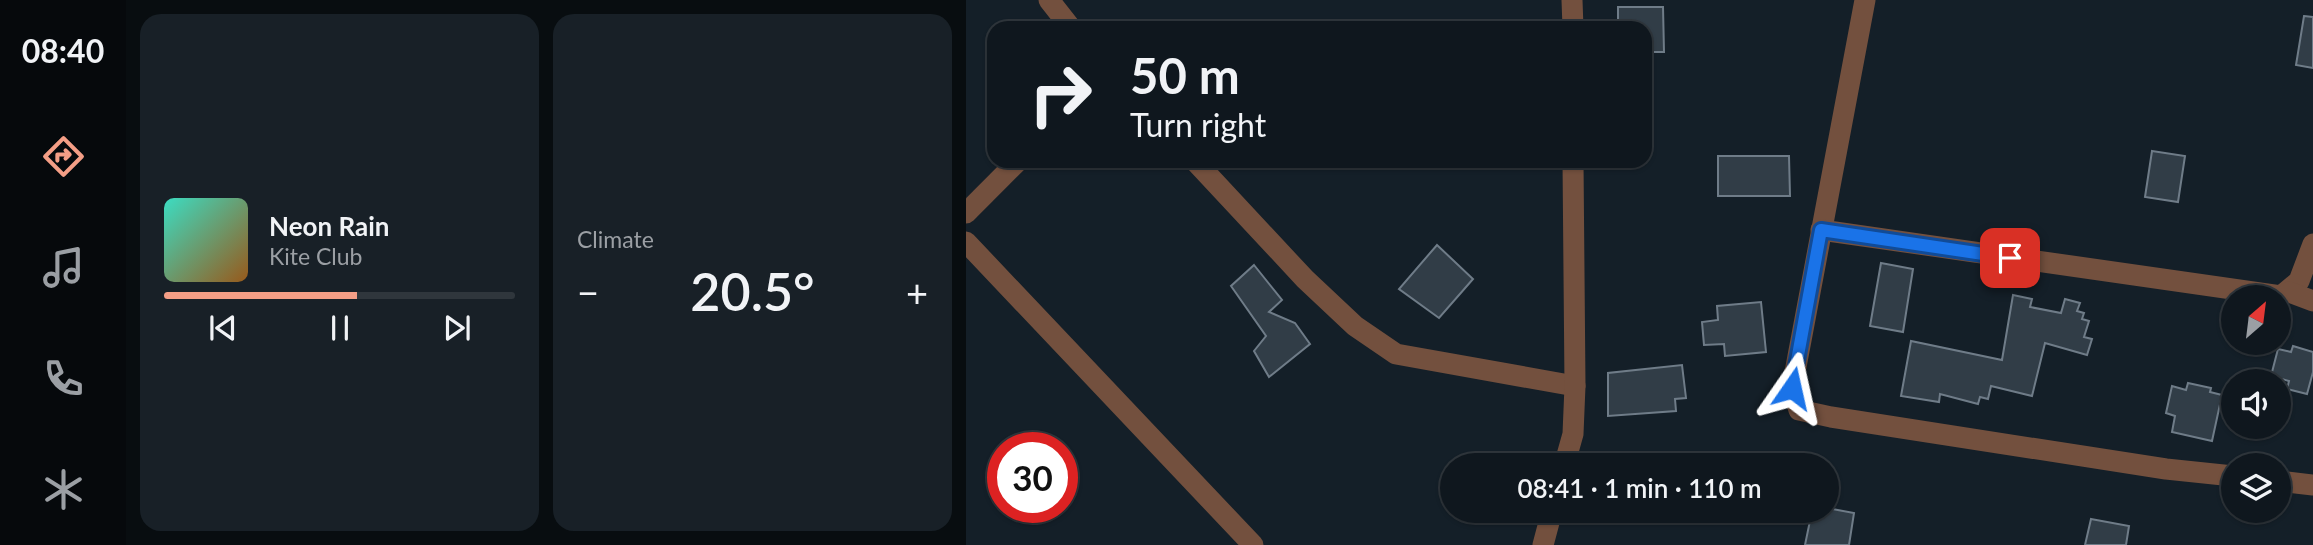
<!DOCTYPE html>
<html lang="en">
<head>
<meta charset="utf-8">
<style>
  :root { --surface:#0f171e; --page:#182027; --text:#f1f3f6; --muted:#9b9fa4; --line:#2f363c; --accent:#f49e86 }
  body { margin:0; font-family:Lato,sans-serif; background:var(--page); color:var(--text); height:100vh; display:flex; flex-direction:column; font-size:26px; white-space:nowrap }
  * { box-sizing:border-box; margin:0 }
  p { font-size:23px; color:var(--muted) }
  .icon { flex:none; width:38px; height:38px; fill:none; stroke:currentColor; stroke-width:2; stroke-linecap:round; stroke-linejoin:round }
  .map { position:relative; flex:1; overflow:hidden }
  .sheet { display:flex; flex-direction:column; gap:14px; padding:14px; background:#080d10; width:840px }
  .sheet>* { flex:none }
  .hud { position:absolute; left:21px; top:21px; width:665px; height:147px; border-radius:21px; box-shadow:0 2px 5px #0004,0 0 0 2px var(--line); background:#0f171e; color:var(--text); overflow:hidden }
  .needle { width:46px; rotate:28deg }
  .buttons { position:absolute; left:1255px; top:285px; display:grid; gap:14px }
  .buttons a { display:grid; place-items:center; width:70px; height:70px; border-radius:50%; background:var(--surface); box-shadow:0 2px 5px #0004,0 0 0 2px var(--line); font-size:35px }
  .speed { position:absolute; left:21px; top:432px; display:flex; gap:14px; font-size:35px; font-weight:700; text-align:center }
  .speed>* { display:grid; place-content:center; width:91px; height:91px; border-radius:50%; background:var(--surface); box-shadow:0 2px 5px #0004,0 0 0 2px var(--line); line-height:1 }
  .speed .limit { border:10px solid #d22; background:#fff; color:#111 }
  .pin { position:absolute; display:grid; place-items:center; width:60px; height:60px; color:#fff; margin:-30px; border-radius:14px; box-shadow:0 4px 10px #0006 }
  .me { position:absolute; width:77px; margin:-38px; rotate:11deg; stroke-linejoin:round; filter:drop-shadow(0 0 5px #0008) }
  .turn { display:flex; align-items:center; gap:24px; height:147px; padding:0 28px; font-size:32px }
  .turn .icon { width:91px; height:91px; stroke-width:2.5 }
  .turn b { display:block; font-size:49px; line-height:60px }
  .big { font-size:52px; font-weight:600; line-height:1.1 }
  .sheet .tile { flex:1; display:flex; flex-direction:column; justify-content:center; gap:10px; min-width:0; padding:0 24px; border-radius:21px; background:var(--page) }
  .song { display:flex; align-items:center; gap:21px }
  .cover { width:84px; height:84px; border-radius:10px; background:linear-gradient(135deg,hsl(170 70% 55%),hsl(30 70% 35%)) }
  .played { height:7px; border-radius:4px; background:linear-gradient(90deg,var(--accent) 55%,var(--line) 55%) }
  .keys { display:flex; justify-content:space-around; direction:ltr }
  .heat { display:flex; justify-content:space-between; align-items:center; font-size:38px; direction:ltr }
  .sheet .tiles { flex:1; display:grid; gap:14px; grid-template-columns:repeat(2,1fr) }
  .trip { position:absolute; left:474px; top:453px; width:399px; height:70px; border-radius:35px; background:var(--surface); box-shadow:0 2px 5px #0004,0 0 0 2px var(--line); font-weight:600; line-height:70px; text-align:center }
  main { display:flex; flex:1; min-height:0 }
  .tab-bar { display:flex; flex-direction:column; width:126px; justify-content:space-around; align-items:center; background:#06090c; color:var(--muted) }
  .tab-bar .icon { width:49px; height:49px }
  .tab-bar .current { color:var(--accent) }
  .tab-bar b { font-size:32px; color:var(--text) }
  .map>svg:first-child { display:block }
  .building { fill:#313d47; stroke:#6f7c88; stroke-width:2 }
  .lines { fill:none; stroke-linecap:round; stroke-linejoin:round }
  .street { stroke:#73503e; stroke-width:21 }
  .route-casing { stroke:#114b97; stroke-width:18 }
  .route { stroke:#1a73e8; stroke-width:12 }
</style>
</head>
<body>
<main>
<nav class="tab-bar">
<b>08:40</b>
<svg class="icon current" aria-label="directions" viewBox="0 0 24 24"><path d="M12 3l9 9-9 9-9-9zM9 14v-3h6M13 9l2 2-2 2"/></svg>
<svg class="icon" aria-label="music" viewBox="0 0 24 24"><path d="M9 18V5l10-2v13"/><circle cx="6" cy="18" r="3"/><circle cx="16" cy="16" r="3"/></svg>
<svg class="icon" aria-label="phone" viewBox="0 0 24 24"><path d="M5 4h4l2 5-3 2q2 4 5 5l2-3 5 2v4C11 20 4 13 5 4z"/></svg>
<svg class="icon" aria-label="climate" viewBox="0 0 24 24"><path d="M12 3v18M4 7l16 10M4 17L20 7"/></svg>
</nav>
<section class="sheet">
<div class="tiles">
<div class="tile">
<div class="song"><i class="cover"></i><div><b>Neon Rain</b><p>Kite Club</p></div></div>
<div class="played"></div>
<div class="keys"><svg class="icon" aria-label="previous" viewBox="0 0 24 24"><path d="M18 5L8 12l10 7zM5 5v14"/></svg><svg class="icon" aria-label="pause" viewBox="0 0 24 24"><path d="M8 5v14M16 5v14"/></svg><svg class="icon" aria-label="next" viewBox="0 0 24 24"><path d="M6 5l10 7-10 7zM19 5v14"/></svg></div>
</div>
<div class="tile"><p>Climate</p>
<div class="heat"><a>−</a><b class="big">20.5°</b><a>+</a></div>
</div>
</div>
</section>
<div class="map">
<svg width="1347" height="545" viewBox="0 0 1347 545">
  <rect width="100%" height="100%" fill="#141f28"/>
  <g class="building">
    <polygon points="652,7 697,7 698,52 679,52 679,28 652,28"/>
    <polygon points="1338,16 1347,17 1347,68 1330,65"/>
    <polygon points="1186,151 1219,156 1212,202 1179,197"/>
    <polygon points="752,156 823,156 824,196 752,196"/>
    <polygon points="471,245 507,279 473,318 433,289"/>
    <polygon points="915,263 947,269 937,332 904,326"/>
    <polygon points="288,265 316,300 303,312 329,323 344,344 303,377 288,351 300,336 265,286"/>
    <polygon points="1047,295 1066,299 1064,307 1095,313 1099,299 1114,303 1111,311 1118,313 1116,319 1123,321 1118,337 1126,339 1121,355 1079,343 1066,396 1025,386 1022,399 1014,397 1012,404 974,394 973,402 935,396 945,341 1036,360"/>
    <polygon points="795,302 800,352 759,356 758,344 738,345 736,322 752,320 751,306"/>
    <polygon points="1327,346 1347,352 1347,372 1341,394 1321,389 1323,381 1305,376 1312,349 1325,352"/>
    <polygon points="716,365 720,398 709,399 710,411 642,416 642,373"/>
    <polygon points="1222,383 1245,388 1244,392 1256,395 1246,441 1206,432 1209,416 1200,413 1206,386 1220,390"/>
    <polygon points="861,508 888,513 883,545 839,545 846,511 861,511"/>
    <polygon points="1125,519 1163,526 1160,545 1119,545"/>
  </g>
  <g class="lines">
    <g class="street">
      <polyline points="83,0 105,28"/>
      <polyline points="606,0 607,28"/>
      <polyline points="899,0 826,388 833,410 865,417 1200,469 1267,476"/>
      <polyline points="229,161 339,279 389,326 430,354 609,386"/>
      <polyline points="0,213 52,161"/>
      <polyline points="855,230 1315,296 1333,281 1347,244"/>
      <polyline points="0,242 287,545"/>
      <polyline points="1323,292 1347,301"/>
      <polyline points="598,466 607,434 609,386 607,161"/>
      <polyline points="1312,481 1347,485"/>
      <polyline points="577,545 586,511"/>
    </g>
  </g>
  <g class="lines">
    <defs>
      <polyline id="route" points="826,388 855,230 1044,258"/>
    </defs>
    <use href="#route" class="route-casing"/>
    <use href="#route" class="route"/>
  </g>
</svg>
<div class="buttons">
<a><svg class="needle" viewBox="-14 -14 28 28"><path d="M0-13l5 13h-10z" fill="#e53935"/><path d="M0 13l5-13h-10z" fill="#9b9fa4"/></svg></a>
<a><svg class="icon" aria-label="sound" viewBox="0 0 24 24"><path d="M4 9h4l5-4v14l-5-4H4zM17 9q2 3 0 6"/></svg></a>
<a><svg class="icon" aria-label="layers" viewBox="0 0 24 24"><path d="M12 4l9 5-9 5-9-5zM3 14l9 5 9-5"/></svg></a>
</div>
<div class="speed"><div class="limit">30</div></div>
<div class="pin" style="left:1044px;top:258px;background:#d93025"><svg class="icon" aria-label="arrive" viewBox="0 0 24 24"><path d="M6 21V4h12l-3 4 3 4H6"/></svg></div>
<svg class="me" style="left:826px;top:388px" viewBox="-20 -20 40 40"><path d="M0-17L14 15 0 8-14 15z" fill="#1a73e8" stroke="#fff" stroke-width="4"/></svg>
<div class="trip">08:41 · 1 min · 110 m</div>
<div class="hud">
<div class="turn"><svg class="icon" aria-label="right" viewBox="0 0 24 24"><path d="M7 20v-9h11M14 6l5 5-5 5"/></svg><div><b>50 m</b>Turn right</div></div>
</div>
</div>
</main>
</body>
</html>
